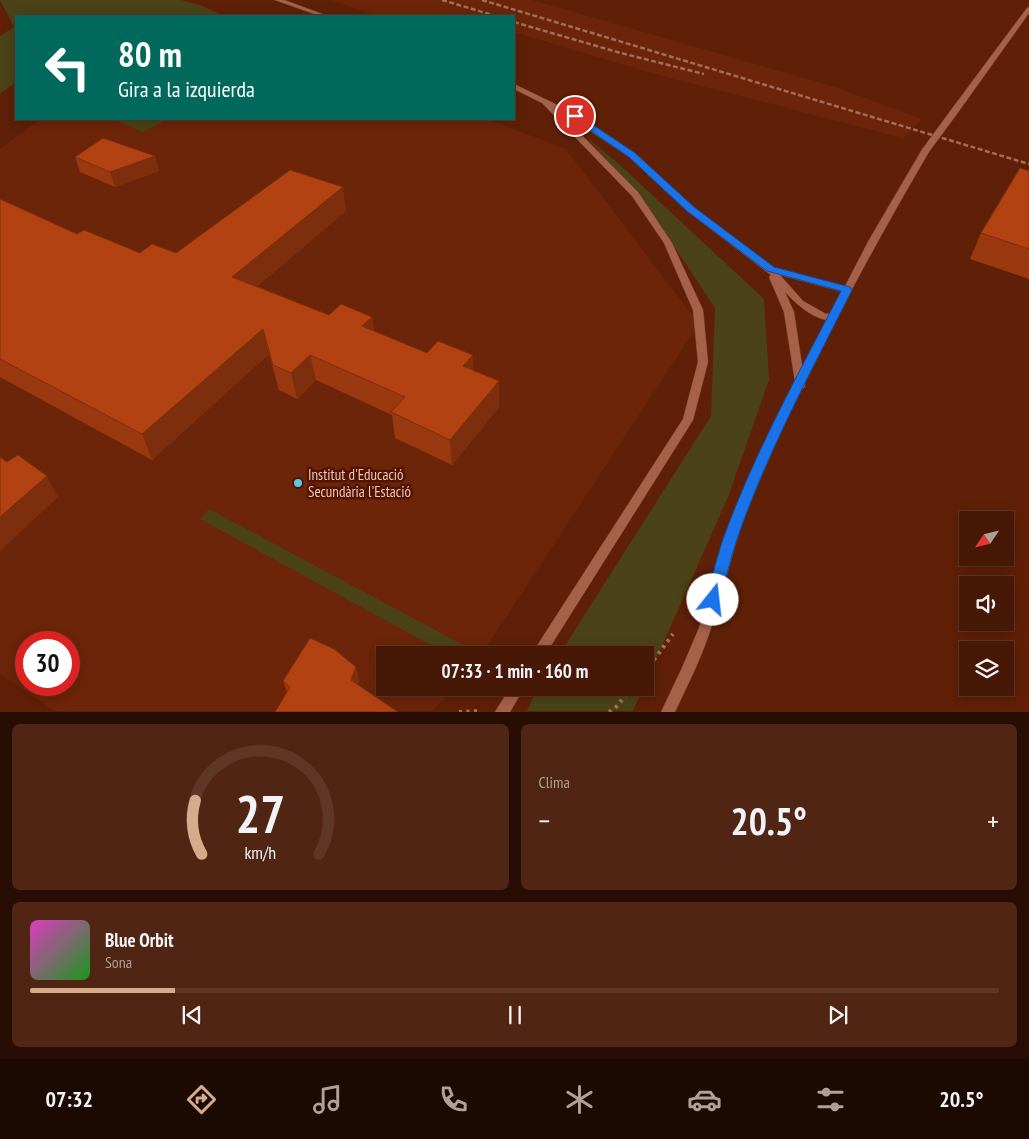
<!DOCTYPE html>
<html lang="es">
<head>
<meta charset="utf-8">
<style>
  :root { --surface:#471805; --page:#512513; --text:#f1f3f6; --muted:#b0a09a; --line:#5f3727; --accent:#d6ab8b }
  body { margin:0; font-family:"PT Sans Narrow",sans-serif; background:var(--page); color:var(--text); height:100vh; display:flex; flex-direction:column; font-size:19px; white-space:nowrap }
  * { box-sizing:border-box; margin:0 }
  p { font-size:16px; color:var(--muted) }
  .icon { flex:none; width:28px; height:28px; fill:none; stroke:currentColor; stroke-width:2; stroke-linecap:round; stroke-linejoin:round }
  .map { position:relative; height:712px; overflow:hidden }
  .side { display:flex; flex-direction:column; gap:12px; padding:12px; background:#270d03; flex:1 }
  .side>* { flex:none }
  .guide { position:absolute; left:15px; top:15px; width:500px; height:105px; border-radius:0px; box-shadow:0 2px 12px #0003,0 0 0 1px var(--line); background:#00695c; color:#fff; overflow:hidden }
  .needle { width:32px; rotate:235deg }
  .buttons { position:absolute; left:959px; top:511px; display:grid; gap:10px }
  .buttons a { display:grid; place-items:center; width:55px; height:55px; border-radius:0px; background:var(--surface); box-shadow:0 2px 12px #0003,0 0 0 1px var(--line); font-size:25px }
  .speed { position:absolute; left:15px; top:631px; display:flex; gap:10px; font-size:25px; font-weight:700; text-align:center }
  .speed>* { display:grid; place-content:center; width:65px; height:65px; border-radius:50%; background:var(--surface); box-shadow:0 2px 12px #0003,0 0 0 1px var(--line); line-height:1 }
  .speed .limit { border:8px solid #d22; background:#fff; color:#111 }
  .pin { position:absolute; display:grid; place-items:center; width:42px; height:42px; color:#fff; margin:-21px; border:2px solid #fff; border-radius:50%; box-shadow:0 1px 5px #0007 }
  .me { position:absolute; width:55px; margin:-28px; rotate:16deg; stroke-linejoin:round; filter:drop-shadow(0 0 4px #0008) }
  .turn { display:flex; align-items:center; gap:18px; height:105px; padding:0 20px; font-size:22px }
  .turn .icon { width:65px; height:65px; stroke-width:2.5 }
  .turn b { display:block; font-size:35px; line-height:42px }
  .big { font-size:38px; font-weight:700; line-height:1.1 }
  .side .widget { flex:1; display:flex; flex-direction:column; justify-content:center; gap:8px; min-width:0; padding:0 18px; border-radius:8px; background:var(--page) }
  .side .dial { align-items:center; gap:0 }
  .dial svg { height:130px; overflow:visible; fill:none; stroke:var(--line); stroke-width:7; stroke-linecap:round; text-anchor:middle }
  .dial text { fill:var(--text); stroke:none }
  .song { display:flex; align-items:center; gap:15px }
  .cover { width:60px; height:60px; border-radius:8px; background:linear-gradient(135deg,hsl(310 70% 55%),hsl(120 70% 35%)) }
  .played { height:5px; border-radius:2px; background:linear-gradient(90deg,var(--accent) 15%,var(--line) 15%) }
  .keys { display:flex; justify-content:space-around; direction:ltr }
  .heat { display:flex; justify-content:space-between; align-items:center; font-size:28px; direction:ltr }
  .side .tiles { flex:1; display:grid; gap:12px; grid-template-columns:1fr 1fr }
  .widget:last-child { grid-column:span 2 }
  .trip { position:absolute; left:376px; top:646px; width:278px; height:50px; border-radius:0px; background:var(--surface); box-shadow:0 2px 12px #0003,0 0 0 1px var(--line); font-weight:700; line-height:50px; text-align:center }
  .tabs { display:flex; height:80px; justify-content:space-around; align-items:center; background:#1c0a02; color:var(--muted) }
  .tabs .icon { width:35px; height:35px }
  .tabs .current { color:var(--accent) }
  .tabs b { font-size:22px; color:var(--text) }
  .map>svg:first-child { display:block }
  .built { fill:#6c2508; fill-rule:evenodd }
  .green { fill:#4b4317 }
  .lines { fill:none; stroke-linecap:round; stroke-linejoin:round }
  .lane-casing { stroke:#793e27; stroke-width:1 }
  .street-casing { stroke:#793e27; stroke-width:1 }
  .path { stroke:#a4715d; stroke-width:4; stroke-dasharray:3 4.5; stroke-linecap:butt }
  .lane { fill:#a66149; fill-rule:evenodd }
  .street { fill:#a66149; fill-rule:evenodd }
  .rail { stroke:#a26e5a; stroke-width:2.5; stroke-dasharray:5 2.5; stroke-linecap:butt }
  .street-bridge-casing { stroke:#793e27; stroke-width:8; stroke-linecap:butt }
  .street-bridge { stroke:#a66149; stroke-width:7 }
  .wall { fill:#9a390f }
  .shaded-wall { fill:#7d2e0d }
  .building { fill:#b34212; stroke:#7d2e0d }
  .route { fill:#1a73e8; stroke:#114b97 }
  .poi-dot { fill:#5bc8e7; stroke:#521400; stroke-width:2 }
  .labels { text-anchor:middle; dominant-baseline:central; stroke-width:5; stroke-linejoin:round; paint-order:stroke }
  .poi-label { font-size:15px; fill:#efc8ba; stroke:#521400; text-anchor:start }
</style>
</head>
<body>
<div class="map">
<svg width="1029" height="712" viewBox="0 0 1029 712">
  <rect width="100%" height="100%" fill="#5f2007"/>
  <g class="built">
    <polygon points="329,0 532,0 835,87 922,119 903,138 648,72 514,32 514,16 378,16"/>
    <path d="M41,119H487L566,149L699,324L481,655H385V688H454L433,711H55L0,674V149ZM26,642H69V685H26Z"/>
  </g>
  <g class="green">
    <polygon points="0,0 181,0 200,5 224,16 16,16 16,82 0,94 0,36 14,27"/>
    <polygon points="113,119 167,119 143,132"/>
    <polygon points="586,137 619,164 764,299 769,380 728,497 645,684 645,655 559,655 711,416 715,308 641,196"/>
    <polygon points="209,509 465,646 465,647 460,655 449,655 200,519"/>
    <polygon points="538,688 643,688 633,711 527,711"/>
  </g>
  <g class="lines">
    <defs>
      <g id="lane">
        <polygon points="275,0 284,0 328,16 320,16"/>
        <path d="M514,84L578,115L635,153L693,207L773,267L850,288L852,290L847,293L780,275L803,301L826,314L834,313L839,316C824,330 795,303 785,292L794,312L805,385L804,388H796L784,312L769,277L771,275L687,211L629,157L572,119L558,111L638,192L672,243L703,310L708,362L693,420L545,655H531L683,419L698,362L693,310L664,243L632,196L542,103L514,89Z"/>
        <polygon points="510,688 524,688 510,712 495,712"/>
      </g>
      <g id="street">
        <polygon points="1029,7 1029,13 954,118 948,118 948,114 1027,8"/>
        <path d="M923,148H929L930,150C864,263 801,380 751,501C733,542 726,586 711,628C702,657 688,684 675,712H661L681,670L699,628L723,543L738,503L775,421L869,240Z"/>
      </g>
    </defs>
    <use href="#lane" class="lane-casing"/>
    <use href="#street" class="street-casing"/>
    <g class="path">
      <polyline points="645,672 673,634"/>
      <polyline points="459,712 478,711"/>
      <polyline points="609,712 616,707 632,688"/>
    </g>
    <use href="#lane" class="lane"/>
    <use href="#street" class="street"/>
    <g class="rail">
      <polyline points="442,0 496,16"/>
      <polyline points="482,0 1029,164"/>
      <polyline points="514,22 617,52 704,74"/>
    </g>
    <defs>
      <polyline id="street-bridge" points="926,150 951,116"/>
    </defs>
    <use href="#street-bridge" class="street-bridge-casing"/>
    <use href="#street-bridge" class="street-bridge"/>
  </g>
  <g class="wall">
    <polygon points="155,156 159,171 115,187 80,172 75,157"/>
    <polygon points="1029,171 1029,279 970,259 981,233"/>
    <polygon points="0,199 77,234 140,253 176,253 346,211 257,286 329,315 372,317 374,331 427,353 473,355 473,371 499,407 452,465 395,438 392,415 316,380 297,399 279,390 269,354 152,460 0,377"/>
    <polygon points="356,667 359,682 287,692 283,681"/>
  </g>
  <g class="shaded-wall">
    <polygon points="155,156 159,171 115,187 110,172"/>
    <polygon points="343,187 346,211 239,302 232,277"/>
    <polygon points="372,317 375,342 362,326"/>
    <polygon points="263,329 269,354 152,460 142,434"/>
    <polygon points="310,355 316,380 297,399 291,373"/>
    <polygon points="473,355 474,380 463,366"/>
    <polygon points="499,381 499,407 452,465 450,440"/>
    <polygon points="47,476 58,497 0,551 0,517"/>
    <polygon points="356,667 359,682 354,694 351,680"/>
  </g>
  <g class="building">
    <polygon points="103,138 155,156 110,172 75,157"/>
    <polygon points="1020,168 1029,171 1029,249 981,233"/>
    <polygon points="290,170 343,187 232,277 329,315 341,304 372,317 362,326 427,353 438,341 473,355 463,366 499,381 450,440 391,412 405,397 310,355 291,373 273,365 263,329 142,434 0,359 0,199 77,234 84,230 140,253 152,244 176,253"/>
    <polygon points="18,455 47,476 0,517 0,457 7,462"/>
    <polygon points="310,638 334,649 356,667 351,680 398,712 275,712 290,687 283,681"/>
  </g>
  <path class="route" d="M572,115H578L635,153L694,207L774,267L850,287L852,290C811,372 766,454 736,542C730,561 725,581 720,600L718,605L713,607L708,605L706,600C711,581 716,561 722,542C753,455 799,373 841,291L767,271L687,211L629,157L572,118Z"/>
  <circle class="poi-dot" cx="298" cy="483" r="5"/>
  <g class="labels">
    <g class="poi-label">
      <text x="308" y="474">Institut d'Educació<tspan x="308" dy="17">Secundària l'Estació</tspan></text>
    </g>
  </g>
</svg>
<div class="buttons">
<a><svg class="needle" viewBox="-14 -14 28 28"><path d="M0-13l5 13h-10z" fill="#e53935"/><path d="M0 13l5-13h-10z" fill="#b0a09a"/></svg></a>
<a><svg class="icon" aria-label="sound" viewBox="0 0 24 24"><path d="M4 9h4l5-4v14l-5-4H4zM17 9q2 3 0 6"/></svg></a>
<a><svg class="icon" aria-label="layers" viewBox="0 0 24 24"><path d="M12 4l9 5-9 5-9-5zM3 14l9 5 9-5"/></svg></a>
</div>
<div class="speed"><div class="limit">30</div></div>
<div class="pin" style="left:575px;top:116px;background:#d93025"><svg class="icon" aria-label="arrive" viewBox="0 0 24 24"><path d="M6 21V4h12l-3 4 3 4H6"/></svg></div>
<svg class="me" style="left:713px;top:600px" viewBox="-20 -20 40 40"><circle r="19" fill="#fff"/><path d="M0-13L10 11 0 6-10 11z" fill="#1a73e8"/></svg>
<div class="trip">07:33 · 1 min · 160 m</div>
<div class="guide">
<div class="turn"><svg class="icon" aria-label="left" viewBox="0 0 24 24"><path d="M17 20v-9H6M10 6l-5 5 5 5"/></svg><div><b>80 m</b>Gira a la izquierda</div></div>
</div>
</div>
<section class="side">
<div class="tiles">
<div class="widget dial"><svg viewBox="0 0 100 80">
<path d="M14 69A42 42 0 1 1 86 69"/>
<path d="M14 69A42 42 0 0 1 10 36" stroke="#d6ab8b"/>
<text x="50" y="56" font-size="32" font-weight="700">27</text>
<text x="50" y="72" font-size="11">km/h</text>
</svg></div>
<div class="widget"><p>Clima</p>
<div class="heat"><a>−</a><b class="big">20.5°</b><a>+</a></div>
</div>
<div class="widget">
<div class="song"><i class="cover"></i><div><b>Blue Orbit</b><p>Sona</p></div></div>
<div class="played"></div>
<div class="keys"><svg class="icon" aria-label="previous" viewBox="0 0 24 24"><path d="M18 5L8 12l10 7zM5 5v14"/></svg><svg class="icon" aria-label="pause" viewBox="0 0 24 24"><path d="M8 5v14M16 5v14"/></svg><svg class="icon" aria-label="next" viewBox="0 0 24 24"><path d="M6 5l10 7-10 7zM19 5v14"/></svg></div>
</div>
</div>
</section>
<nav class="tabs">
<b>07:32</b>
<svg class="icon current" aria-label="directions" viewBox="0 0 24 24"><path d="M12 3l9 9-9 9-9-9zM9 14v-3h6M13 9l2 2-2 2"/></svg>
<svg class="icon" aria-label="music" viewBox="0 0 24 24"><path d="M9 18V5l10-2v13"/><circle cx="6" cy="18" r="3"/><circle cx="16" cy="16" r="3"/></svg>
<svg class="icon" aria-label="phone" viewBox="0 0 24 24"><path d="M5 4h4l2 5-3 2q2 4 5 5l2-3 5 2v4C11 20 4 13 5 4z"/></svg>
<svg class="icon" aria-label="climate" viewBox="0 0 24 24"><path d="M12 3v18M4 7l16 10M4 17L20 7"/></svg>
<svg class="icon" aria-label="car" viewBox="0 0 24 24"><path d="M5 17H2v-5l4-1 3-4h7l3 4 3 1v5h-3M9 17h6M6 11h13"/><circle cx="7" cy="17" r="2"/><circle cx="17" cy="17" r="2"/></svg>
<svg class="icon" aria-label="filters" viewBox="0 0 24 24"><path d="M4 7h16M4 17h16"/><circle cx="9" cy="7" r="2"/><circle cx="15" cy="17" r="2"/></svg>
<b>20.5°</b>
</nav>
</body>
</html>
